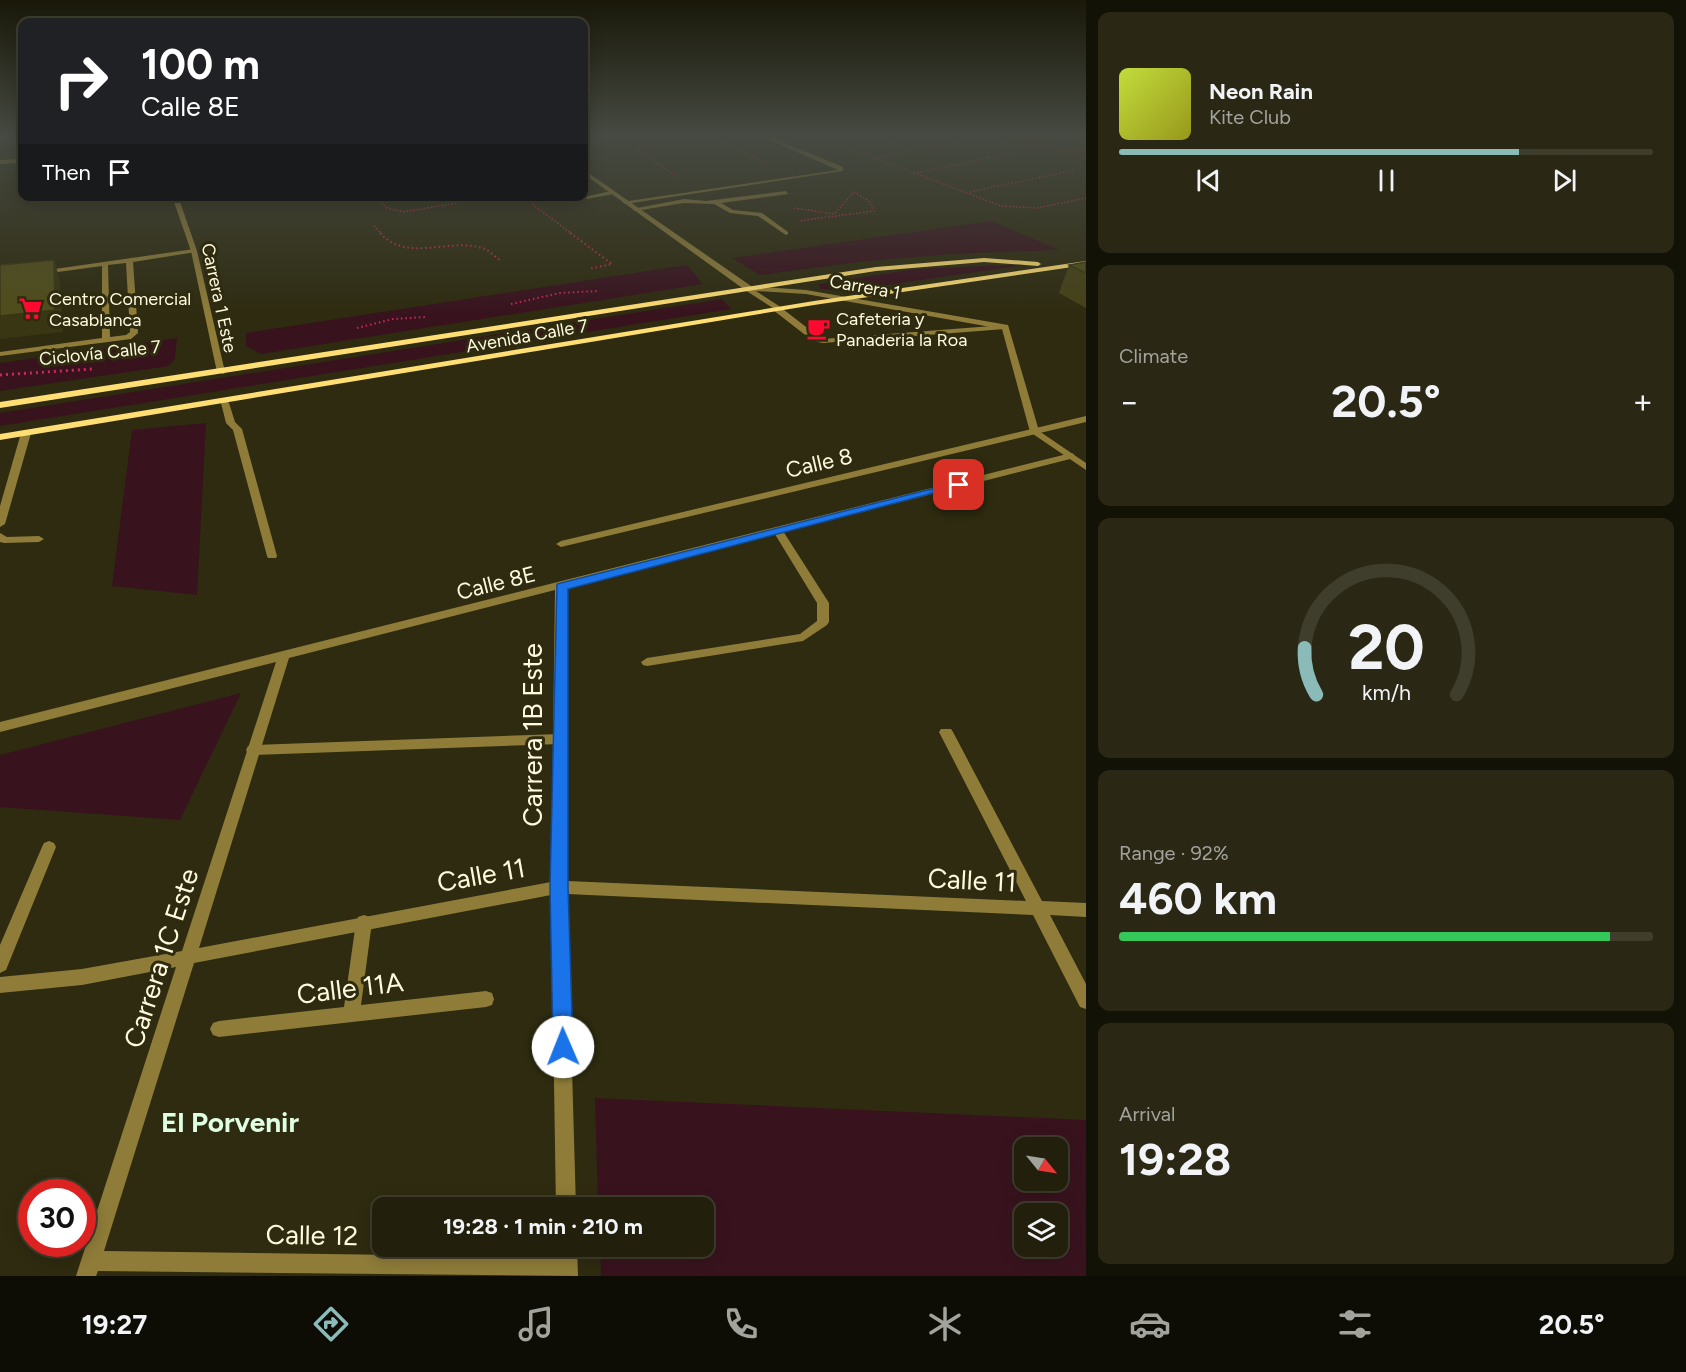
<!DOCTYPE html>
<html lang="en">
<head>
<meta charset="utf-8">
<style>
  :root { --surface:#22200c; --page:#2a2815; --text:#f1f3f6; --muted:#a2a39d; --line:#3f3e2d; --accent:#8bbbb9 }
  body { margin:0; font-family:Figtree,sans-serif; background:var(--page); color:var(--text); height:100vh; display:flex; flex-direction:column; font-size:22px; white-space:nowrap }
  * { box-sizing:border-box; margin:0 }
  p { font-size:20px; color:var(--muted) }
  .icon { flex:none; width:33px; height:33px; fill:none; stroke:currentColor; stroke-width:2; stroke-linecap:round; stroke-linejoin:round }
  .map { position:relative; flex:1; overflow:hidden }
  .panel { display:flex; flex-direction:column; gap:12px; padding:12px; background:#131207; width:600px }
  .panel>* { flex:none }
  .guide { position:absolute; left:18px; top:18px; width:570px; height:183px; border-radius:12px; box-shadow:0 3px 15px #0003,0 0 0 2px var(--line); background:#202124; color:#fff; overflow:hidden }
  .needle { width:39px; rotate:120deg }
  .controls { position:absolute; left:1014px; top:1137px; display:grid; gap:12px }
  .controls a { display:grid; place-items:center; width:54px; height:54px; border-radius:12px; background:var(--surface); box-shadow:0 3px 15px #0003,0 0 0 2px var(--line); font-size:30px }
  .speed { position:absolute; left:18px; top:1179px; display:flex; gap:12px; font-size:30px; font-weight:700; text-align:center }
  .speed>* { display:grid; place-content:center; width:78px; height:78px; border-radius:50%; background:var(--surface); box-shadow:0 3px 15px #0003,0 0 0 2px var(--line); line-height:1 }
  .speed .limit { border:9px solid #d22; background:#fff; color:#111 }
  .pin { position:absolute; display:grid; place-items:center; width:51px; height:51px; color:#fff; margin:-26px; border-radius:12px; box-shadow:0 3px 9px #0006 }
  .me { position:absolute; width:66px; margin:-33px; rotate:359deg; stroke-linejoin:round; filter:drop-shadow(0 0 4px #0008) }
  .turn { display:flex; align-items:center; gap:21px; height:126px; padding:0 24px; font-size:27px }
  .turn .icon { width:78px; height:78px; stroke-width:2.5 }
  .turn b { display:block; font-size:42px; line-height:51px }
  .then { display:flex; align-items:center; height:57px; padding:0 24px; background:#0003; gap:12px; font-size:22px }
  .big { font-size:45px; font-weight:700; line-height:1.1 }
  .panel .widget { flex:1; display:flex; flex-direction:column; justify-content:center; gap:9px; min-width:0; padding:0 21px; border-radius:12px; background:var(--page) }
  .panel .dial { align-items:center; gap:0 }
  .dial svg { height:156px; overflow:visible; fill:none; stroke:var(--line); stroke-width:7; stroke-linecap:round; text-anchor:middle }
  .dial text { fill:var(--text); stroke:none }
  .song { display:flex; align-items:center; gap:18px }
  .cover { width:72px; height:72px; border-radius:9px; background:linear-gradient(135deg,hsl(70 70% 55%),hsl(60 70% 35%)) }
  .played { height:6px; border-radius:3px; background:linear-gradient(90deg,var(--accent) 75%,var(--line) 75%) }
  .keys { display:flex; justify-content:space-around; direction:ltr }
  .heat { display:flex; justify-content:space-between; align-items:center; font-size:33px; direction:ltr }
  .charge { height:9px; border-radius:4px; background:linear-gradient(90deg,#34c759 92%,var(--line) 0) }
  .trip { position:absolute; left:372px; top:1197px; width:342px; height:60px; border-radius:12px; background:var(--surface); box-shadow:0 3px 15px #0003,0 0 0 2px var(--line); font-weight:700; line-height:60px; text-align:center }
  .tab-bar { display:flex; height:96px; justify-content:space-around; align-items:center; background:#0e0d05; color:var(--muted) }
  .tab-bar .icon { width:42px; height:42px }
  .tab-bar .current { color:var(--accent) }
  .tab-bar b { font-size:27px; color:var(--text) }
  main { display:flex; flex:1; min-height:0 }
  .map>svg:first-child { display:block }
  .green { fill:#38131e; fill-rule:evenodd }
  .water { fill:#4f2308 }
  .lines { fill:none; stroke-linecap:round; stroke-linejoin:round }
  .path-far2 { stroke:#c62a5c; stroke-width:1.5; stroke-dasharray:1.5 2; stroke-linecap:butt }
  .path-far1 { stroke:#c62a5c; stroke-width:2; stroke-dasharray:1.5 3; stroke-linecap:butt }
  .path { stroke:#c62a5c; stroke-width:3; stroke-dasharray:2 4; stroke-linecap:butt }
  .service { fill:#8f7c39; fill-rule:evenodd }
  .minor { fill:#8f7c39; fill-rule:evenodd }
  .tertiary { fill:#8f7c39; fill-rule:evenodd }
  .secondary { fill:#ffde74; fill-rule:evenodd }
  .wall { fill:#454217 }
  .shaded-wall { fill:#383613 }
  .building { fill:#504d1b; stroke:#383613; stroke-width:1.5 }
  .route { fill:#1a73e8; stroke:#114b97; stroke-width:1.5 }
  .labels { text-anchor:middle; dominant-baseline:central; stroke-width:6; stroke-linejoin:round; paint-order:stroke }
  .far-street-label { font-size:18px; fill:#fffadd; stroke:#2e2b10 }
  .far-poi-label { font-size:18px; fill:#fffadd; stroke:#2e2b10; text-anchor:start }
  .street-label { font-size:22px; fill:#fffadd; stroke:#2e2b10 }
  .near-street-label { font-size:27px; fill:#fffadd; stroke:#2e2b10 }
  .near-neighbourhood-label { font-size:28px; font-weight:bold; fill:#dfffe2; stroke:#2e2b10 }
</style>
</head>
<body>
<main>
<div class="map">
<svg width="1086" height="1276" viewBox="0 0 1086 1276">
  <rect width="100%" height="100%" fill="#2e2b10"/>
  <g class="green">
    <polygon points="991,221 1060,250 950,254 858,262 760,275 732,258"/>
    <polygon points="1032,264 845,291 820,289 819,284 915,269"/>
    <polygon points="687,265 703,284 261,354 246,346 246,333"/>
    <polygon points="722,299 731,309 0,426 0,413"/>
    <polygon points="177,338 175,359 169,366 0,391 0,363"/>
    <polygon points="206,423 197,595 112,586 132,430"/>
    <polygon points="241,693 180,820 0,807 0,755"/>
    <path d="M595,1098L1086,1120V1276H601L600,1247L704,1246V1208L598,1207ZM1024,1148H1058V1180H1024ZM1024,1214H1058V1246H1024Z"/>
  </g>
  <polygon class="water" points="988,135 1022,135 1086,151 1086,161"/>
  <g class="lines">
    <g class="path-far2">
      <polyline points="707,137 767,163"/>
      <polyline points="835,143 1001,206 1037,208 1086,198"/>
      <polyline points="853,148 923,135"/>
      <polyline points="876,158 966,140"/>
      <polyline points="917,173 1013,153"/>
      <polyline points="678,177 638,150 647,145 716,135"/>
      <polyline points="970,192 1075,170"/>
      <polyline points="373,196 387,208 404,212 499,196"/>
      <polyline points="532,204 572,234"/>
      <polyline points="794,208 834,214 854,192 868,200 874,211 798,221"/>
      <polyline points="374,226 382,234"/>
    </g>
    <g class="path-far1">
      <path d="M380,233C409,264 449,236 485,249C490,251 495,257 500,260"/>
      <polyline points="570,233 612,264 589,269"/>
      <polyline points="511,304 560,293 598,291"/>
      <polyline points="357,328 393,319 426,317"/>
    </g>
    <polyline class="path" points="0,375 92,369"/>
    <g class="service">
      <polygon points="758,135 765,135 843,167 843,171 625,204 622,202 838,170"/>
      <polygon points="611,191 613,194 587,199 584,197"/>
      <polygon points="786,191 788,194 721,203 733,210 762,213 788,232 788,234 786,235 758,216 730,213 714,204 684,203 635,211 632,209 684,199 706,201"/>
      <path d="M194,249L196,250V252L133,262L138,333L131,339L0,356V352L102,338V266L43,274L41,273V271ZM126,263L130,332L126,335L110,337L108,265Z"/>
      <polygon points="773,306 779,306 819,337 823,339 1005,325 1009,327 1005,329 823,343 813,341 773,310"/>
      <polygon points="225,400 229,403 235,422 242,429 277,556 276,558 268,558 267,556 233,430 226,423 221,403"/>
      <polygon points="26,430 31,433 5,524 0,527 0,506 21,433"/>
      <polygon points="778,528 783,531 829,603 829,622 827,625 803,641 647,666 643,665 641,662 647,658 800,634 817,621 817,603 773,531"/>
      <polygon points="0,533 7,537 39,536 44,539 39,542 4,543 0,542"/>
      <polygon points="560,734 565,735 567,739 565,743 560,744 253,755 248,754 246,750 248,746 253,745"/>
      <polygon points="364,915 370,917 372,922 361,1005 486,991 492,993 494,999 492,1005 486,1007 219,1037 213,1035 210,1029 213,1023 219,1021 344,1007 356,922 358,917"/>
    </g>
    <g class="minor">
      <polygon points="22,159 22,163 0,164 0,160"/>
      <polygon points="584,170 751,286 751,290 745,290 584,174"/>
      <polygon points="172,196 178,196 197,251 225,372 224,374 217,372 191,251"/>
      <polygon points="1086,416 1086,422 561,547 556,544 561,541"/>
      <path d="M1071,453L1074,454V458L567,587V881L1026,901L939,732L941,729H951L953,732L1042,901L1086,903V917L1050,915L1086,984V1009L1080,1007L1033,915L567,894L576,1208H556L551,895L194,963L104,1251L557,1257V1246H577L578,1276L98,1271L96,1276H76L176,967L82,985L0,993V977L82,969L182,951L276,662L0,732V722ZM555,590L551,882L199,948L289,658Z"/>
      <polygon points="49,841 54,843 56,847 8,965 6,970 0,973 0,945 42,847 44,843"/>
    </g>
    <polygon class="tertiary" points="745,286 806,290 1008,325 1039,431 1086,463 1086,470 1030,432 1002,329 806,294 756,291 779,306 780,308 776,310 745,290"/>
    <g class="secondary">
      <polygon points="984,258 1038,262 1041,264 1038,266 984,262 876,271 0,408 0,402 876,267"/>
      <polygon points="1086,261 1086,265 814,305 0,440 0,434 814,301"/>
    </g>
  </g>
  <polygon class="wall" points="1086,262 1086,308 1059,293 1069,265"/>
  <polygon class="shaded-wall" points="54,260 60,280 63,332 0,339 0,316"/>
  <g class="building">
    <polygon points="54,260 55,310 0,316 0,265"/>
    <polygon points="1086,262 1086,273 1069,265"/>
  </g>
  <linearGradient id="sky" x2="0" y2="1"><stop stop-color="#191809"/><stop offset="0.43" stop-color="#464a42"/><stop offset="1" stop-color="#464a42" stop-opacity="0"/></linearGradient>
  <rect width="1086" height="314" fill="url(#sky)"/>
  <polygon class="route" points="955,483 964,485 568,589 568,887 573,1047 570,1054 563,1057 556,1054 553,1047 550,887 557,584"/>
  <defs>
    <symbol id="supermarket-bare" viewBox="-9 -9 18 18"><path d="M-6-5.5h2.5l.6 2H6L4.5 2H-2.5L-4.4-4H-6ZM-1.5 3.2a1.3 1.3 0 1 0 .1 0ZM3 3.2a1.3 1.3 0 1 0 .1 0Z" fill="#ff0931" stroke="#2e2b10" stroke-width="2.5" paint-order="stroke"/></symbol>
    <symbol id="cafe-bare" viewBox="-9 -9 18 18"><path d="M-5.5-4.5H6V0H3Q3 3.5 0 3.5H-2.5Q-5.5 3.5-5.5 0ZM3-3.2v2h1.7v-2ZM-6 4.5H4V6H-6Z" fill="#ff0931" stroke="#2e2b10" stroke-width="2.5" paint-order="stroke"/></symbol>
  </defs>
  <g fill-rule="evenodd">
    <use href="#supermarket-bare" x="14" y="292" width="33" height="33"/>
    <use href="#cafe-bare" x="802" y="312" width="33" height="33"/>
  </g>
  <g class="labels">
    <g class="far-street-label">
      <text transform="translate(865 287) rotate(10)">Carrera 1</text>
      <text transform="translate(219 298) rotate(78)">Carrera 1 Este</text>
      <text transform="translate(527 336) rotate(-10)">Avenida Calle 7</text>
      <text transform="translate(100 353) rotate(-6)">Ciclovía Calle 7</text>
    </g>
    <g class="far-poi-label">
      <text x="49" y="299">Centro Comercial<tspan x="49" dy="21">Casablanca</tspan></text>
      <text x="836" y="319">Cafeteria y<tspan x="836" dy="21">Panaderia la Roa</tspan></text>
    </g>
    <g class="street-label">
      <text transform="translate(819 463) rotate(-13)">Calle 8</text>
      <text transform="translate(496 583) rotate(-14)">Calle 8E</text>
    </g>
    <g class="near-street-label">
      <text transform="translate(532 735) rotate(-90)">Carrera 1B Este</text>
      <text transform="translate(481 875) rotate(-10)">Calle 11</text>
      <text transform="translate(972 880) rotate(3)">Calle 11</text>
      <text transform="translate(161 958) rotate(-72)">Carrera 1C Este</text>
      <text transform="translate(350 988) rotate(-7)">Calle 11A</text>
      <text transform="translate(312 1235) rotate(1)">Calle 12</text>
    </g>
    <g class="near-neighbourhood-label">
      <text x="230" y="1122">El Porvenir</text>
    </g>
  </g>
</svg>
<div class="controls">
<a><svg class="needle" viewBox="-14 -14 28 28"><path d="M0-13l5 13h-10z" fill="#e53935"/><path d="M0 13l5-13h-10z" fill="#a2a39d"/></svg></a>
<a><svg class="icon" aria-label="layers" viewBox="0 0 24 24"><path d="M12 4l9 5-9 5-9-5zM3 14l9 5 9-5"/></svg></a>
</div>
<div class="speed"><div class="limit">30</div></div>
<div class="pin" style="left:959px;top:485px;background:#d93025"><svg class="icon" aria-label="arrive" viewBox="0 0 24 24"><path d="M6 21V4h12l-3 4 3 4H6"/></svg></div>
<svg class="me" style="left:563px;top:1047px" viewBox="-20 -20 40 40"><circle r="19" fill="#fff"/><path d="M0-13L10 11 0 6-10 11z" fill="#1a73e8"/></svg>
<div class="trip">19:28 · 1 min · 210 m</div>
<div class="guide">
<div class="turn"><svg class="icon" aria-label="right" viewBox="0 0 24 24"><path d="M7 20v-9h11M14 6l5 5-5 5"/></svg><div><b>100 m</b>Calle 8E</div></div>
<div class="then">Then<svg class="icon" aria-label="arrive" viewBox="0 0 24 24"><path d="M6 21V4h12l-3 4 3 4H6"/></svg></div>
</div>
</div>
<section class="panel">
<div class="widget">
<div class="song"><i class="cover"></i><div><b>Neon Rain</b><p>Kite Club</p></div></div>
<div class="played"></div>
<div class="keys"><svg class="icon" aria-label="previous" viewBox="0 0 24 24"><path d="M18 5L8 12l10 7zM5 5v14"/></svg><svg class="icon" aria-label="pause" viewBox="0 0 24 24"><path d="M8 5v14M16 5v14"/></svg><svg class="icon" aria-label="next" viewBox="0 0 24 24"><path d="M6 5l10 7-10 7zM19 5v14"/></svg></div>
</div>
<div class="widget"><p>Climate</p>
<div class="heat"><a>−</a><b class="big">20.5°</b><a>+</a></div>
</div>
<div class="widget dial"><svg viewBox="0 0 100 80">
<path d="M14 69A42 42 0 1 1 86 69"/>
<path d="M14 69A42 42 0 0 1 8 45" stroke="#8bbbb9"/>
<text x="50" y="56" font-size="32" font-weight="700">20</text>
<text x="50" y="72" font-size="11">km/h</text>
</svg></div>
<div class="widget"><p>Range · 92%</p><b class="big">460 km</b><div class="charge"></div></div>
<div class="widget"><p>Arrival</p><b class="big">19:28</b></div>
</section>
</main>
<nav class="tab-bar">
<b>19:27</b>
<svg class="icon current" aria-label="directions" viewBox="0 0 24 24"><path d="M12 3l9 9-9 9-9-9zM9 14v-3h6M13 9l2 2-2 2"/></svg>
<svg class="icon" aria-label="music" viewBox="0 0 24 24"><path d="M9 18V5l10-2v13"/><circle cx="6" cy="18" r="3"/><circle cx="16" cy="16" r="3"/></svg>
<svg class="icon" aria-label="phone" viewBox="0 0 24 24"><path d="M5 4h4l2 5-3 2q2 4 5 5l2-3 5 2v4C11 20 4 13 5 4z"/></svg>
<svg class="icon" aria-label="climate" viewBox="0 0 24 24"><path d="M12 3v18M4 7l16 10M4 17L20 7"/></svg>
<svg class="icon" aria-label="car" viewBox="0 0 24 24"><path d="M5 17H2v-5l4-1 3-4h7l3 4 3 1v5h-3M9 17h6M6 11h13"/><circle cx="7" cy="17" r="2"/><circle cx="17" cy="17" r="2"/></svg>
<svg class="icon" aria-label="filters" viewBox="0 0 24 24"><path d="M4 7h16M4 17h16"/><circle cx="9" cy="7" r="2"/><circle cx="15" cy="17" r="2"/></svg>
<b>20.5°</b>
</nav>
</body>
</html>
